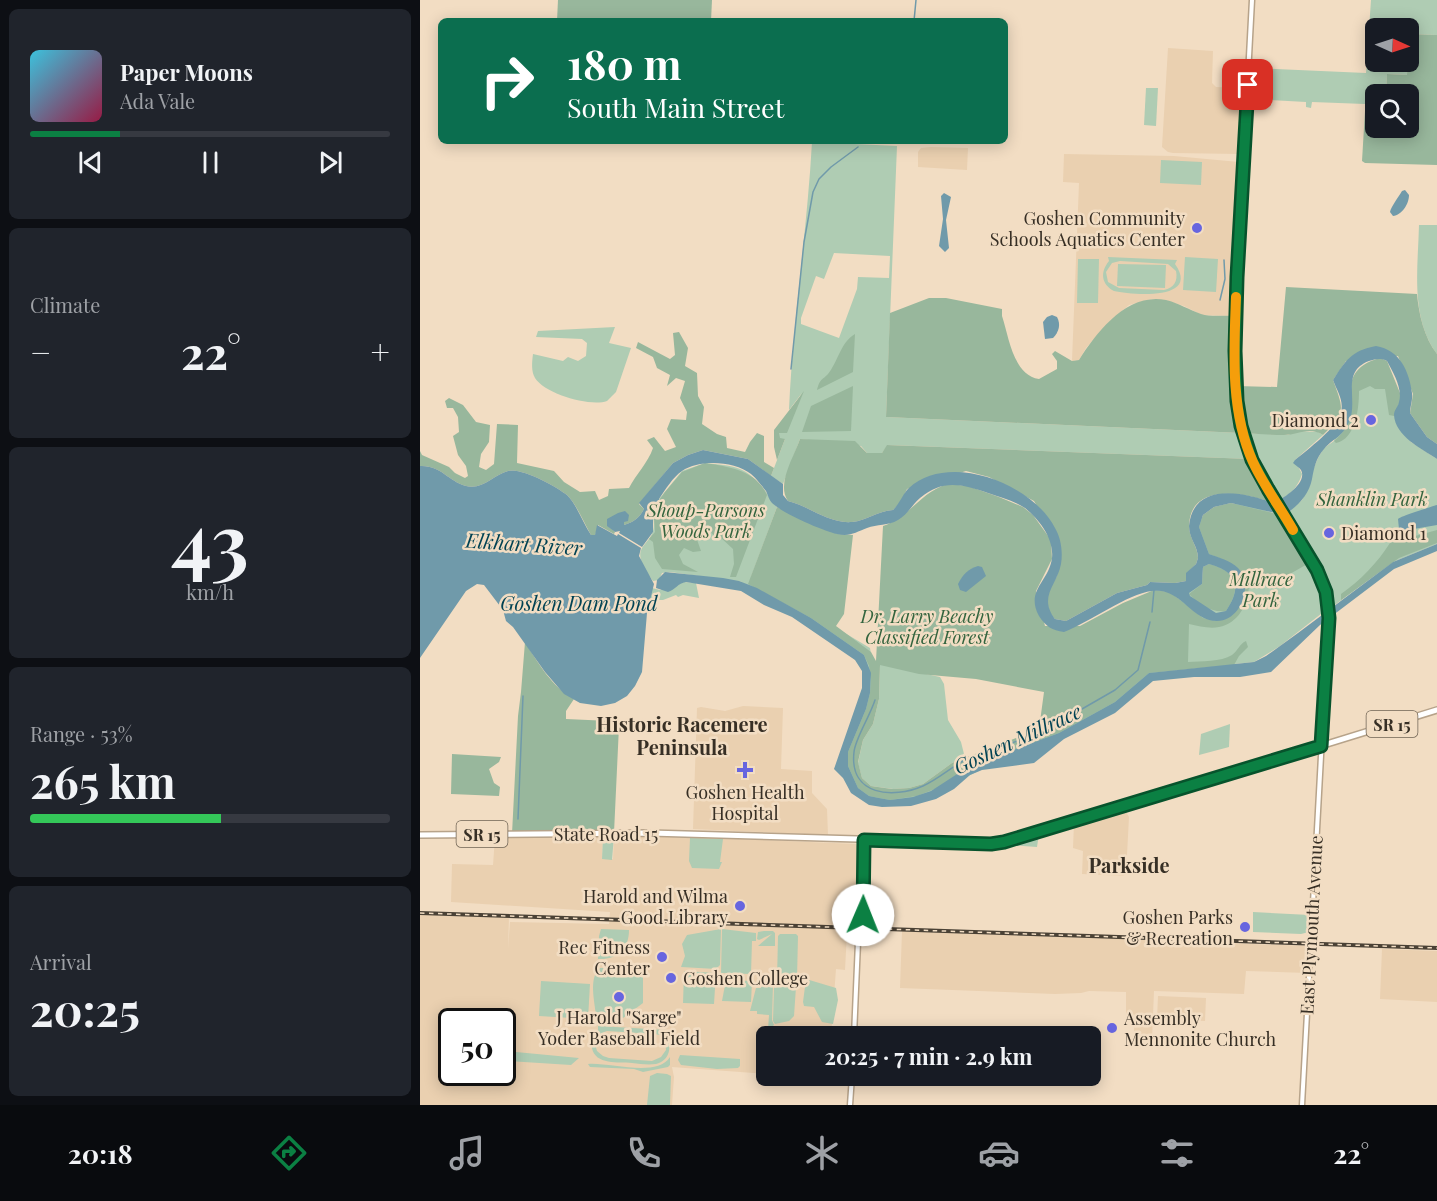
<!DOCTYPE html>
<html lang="en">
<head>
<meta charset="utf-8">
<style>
  :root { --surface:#171b24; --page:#20242c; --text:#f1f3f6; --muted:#9ea1a6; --line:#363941; --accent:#0b8043 }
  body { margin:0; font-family:"Playfair Display",serif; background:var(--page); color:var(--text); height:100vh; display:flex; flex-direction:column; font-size:22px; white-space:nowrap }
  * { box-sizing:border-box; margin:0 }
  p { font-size:20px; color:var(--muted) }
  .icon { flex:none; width:33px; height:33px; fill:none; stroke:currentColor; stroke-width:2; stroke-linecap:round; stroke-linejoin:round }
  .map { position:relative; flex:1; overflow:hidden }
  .details { display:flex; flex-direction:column; gap:9px; padding:9px; background:#0d0f14; width:420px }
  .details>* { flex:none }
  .hud { position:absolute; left:18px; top:18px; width:570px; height:126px; border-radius:9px; box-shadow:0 3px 15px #0003; background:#0b6e4f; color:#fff; overflow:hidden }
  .needle { width:39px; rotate:93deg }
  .fabs { position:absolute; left:945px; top:18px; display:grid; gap:12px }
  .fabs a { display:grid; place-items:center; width:54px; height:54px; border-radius:9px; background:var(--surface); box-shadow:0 3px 15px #0003; font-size:30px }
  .speed { position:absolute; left:18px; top:1008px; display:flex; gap:12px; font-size:30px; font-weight:700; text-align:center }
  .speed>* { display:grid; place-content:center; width:78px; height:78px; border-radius:50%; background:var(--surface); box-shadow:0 3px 15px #0003; line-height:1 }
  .speed .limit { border:3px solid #111; border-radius:9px; background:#fff; color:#111 }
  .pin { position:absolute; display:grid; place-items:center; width:51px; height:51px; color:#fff; margin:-26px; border-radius:12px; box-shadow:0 3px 9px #0006 }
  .me { position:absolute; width:66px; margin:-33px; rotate:1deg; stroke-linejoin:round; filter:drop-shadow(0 0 4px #0008) }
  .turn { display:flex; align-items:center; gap:21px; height:126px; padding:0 30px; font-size:27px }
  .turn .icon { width:78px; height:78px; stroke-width:2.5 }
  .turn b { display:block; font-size:42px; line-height:51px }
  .big { font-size:45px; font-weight:700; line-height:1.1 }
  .details .card { flex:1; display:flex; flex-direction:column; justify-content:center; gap:9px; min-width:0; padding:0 21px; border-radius:9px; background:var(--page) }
  .details .dial { align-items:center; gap:0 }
  .dial b { font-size:78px; line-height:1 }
  .song { display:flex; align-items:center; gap:18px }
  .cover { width:72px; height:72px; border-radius:9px; background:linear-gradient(135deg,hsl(190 70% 55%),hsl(340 70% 35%)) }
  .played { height:6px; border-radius:3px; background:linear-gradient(90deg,var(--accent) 25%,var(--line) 25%) }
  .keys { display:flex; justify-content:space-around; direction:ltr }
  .heat { display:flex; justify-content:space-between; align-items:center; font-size:33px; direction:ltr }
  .charge { height:9px; border-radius:4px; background:linear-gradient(90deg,#34c759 53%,var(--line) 0) }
  .trip { position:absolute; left:336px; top:1026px; width:345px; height:60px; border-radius:9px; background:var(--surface); box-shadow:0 3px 15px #0003; font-weight:700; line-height:60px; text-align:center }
  .tab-bar { display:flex; height:96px; justify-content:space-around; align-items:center; background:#090b0e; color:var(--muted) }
  .tab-bar .icon { width:42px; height:42px }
  .tab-bar .active { color:var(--accent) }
  .tab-bar b { font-size:27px; color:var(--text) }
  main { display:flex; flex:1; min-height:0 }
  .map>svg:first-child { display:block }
  .built { fill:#ead0b0; fill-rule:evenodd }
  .green { fill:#afccb3; fill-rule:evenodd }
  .forest { fill:#98b79c; fill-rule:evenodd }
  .water { fill:#709aaa; fill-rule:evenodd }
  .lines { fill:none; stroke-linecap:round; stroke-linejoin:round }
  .stream { stroke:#709aaa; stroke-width:1.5 }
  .secondary-casing { stroke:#b7a38a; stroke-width:7 }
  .primary-casing { stroke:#b7a38a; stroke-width:8 }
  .secondary { stroke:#fff; stroke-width:4 }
  .primary { stroke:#fff; stroke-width:5 }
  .rail-casing { stroke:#4a4135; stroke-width:4 }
  .rail { stroke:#f2ddc3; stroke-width:1.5; stroke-dasharray:4.5; stroke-linecap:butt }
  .route-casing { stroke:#07532c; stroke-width:15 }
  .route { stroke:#0b8043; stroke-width:10 }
  .slow { stroke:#f59e0b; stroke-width:10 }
  .poi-dot { fill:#6765df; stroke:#f2ddc3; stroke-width:2 }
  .labels { text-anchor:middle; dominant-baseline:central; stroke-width:5; stroke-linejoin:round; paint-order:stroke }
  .shield { fill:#f2ddc3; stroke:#6f6354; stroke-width:1.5 }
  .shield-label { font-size:16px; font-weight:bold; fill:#372f25 }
  .poi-label { font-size:18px; fill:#372f25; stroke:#f2ddc3; text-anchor:end }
  .park-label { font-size:18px; font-style:italic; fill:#33643e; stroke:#f2ddc3 }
  .street-label { font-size:18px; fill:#372f25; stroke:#f2ddc3 }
  .water-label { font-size:20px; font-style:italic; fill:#004253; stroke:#f2ddc3 }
  .neighbourhood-label { font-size:20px; font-weight:bold; fill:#372f25; stroke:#f2ddc3 }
</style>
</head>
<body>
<main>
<section class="details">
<div class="card">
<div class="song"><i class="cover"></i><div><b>Paper Moons</b><p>Ada Vale</p></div></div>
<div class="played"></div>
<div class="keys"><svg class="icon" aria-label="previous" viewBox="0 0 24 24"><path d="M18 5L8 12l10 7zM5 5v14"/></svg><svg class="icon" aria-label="pause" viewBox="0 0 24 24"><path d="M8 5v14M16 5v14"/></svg><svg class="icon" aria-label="next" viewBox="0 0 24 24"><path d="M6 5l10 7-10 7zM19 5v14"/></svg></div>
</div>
<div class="card"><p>Climate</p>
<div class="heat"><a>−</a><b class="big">22°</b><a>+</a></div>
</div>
<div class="card dial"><b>43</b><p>km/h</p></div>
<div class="card"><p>Range · 53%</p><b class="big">265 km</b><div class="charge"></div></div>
<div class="card"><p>Arrival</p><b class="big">20:25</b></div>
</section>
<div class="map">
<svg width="1017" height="1105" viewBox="0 0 1017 1105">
  <rect width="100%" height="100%" fill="#f2ddc3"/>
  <g class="built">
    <polygon points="748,48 793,51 792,83 796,87 821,88 824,90 822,149 819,154 753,153 748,152 742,147"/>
    <polygon points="511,147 548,148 547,170 498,167 498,152 501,148"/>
    <polygon points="644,154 754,156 819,162 821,166 816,245 814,316 782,315 764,306 745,300 731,299 709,305 689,322 666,348 659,360 652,361 659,183 643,182"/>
    <polygon points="323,706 363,708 361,769 392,771 392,793 407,809 408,835 273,829 277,708 281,707 305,711"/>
    <polygon points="701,809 705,810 709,817 706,874 703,876 662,874 663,851 653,848 654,823"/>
    <path d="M183,836L182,859H193L194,836L276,837L436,844L441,852L437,931L427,933L425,970L416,969L411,1036H346V1074L252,1067L254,1077L252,1105H0V914L89,917L88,949L90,922L189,924L190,912L31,902L32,864L73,865L75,837ZM32,1022H82V1072H32Z"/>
    <polygon points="482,931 889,946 887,973 826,971 824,994 734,991 732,1040 714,1039 714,1019 706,1018 706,992 669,991 661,993 635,994 480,988"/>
    <polygon points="962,949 1017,951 1017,1002 960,999"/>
    <polygon points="738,996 786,998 785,1021 737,1019"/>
  </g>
  <g class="green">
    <polygon points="951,0 1017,0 1017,35 989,34 988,28 956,28 956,62 987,62 987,75 967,74 966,94 946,94 945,104 892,102 891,108 886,107 886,102 831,99 833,68 946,73"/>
    <polygon points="726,88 738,88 736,126 724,125"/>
    <path d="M392,142L477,146L466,417L821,433L830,459L468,445L462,453H447L441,446L380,439L363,484L351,476L365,439H359V433L382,393L369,410C373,320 387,232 392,142ZM414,253L470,256L469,278L438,277L437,289L419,338L381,324V318L396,276L404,279Z"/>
    <polygon points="741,160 782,162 781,185 740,183"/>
    <path d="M999,225H1017V354C990,317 998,268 999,225Z"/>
    <path d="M688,257L757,260L755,264C781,301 712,295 694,291C681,284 680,272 689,261ZM700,261L748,264L756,271C758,281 754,288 744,290L699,288L688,282L686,272L692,263Z"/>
    <polygon points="765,257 798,259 796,292 763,290"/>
    <polygon points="658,259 679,259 678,303 657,303"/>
    <polygon points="698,264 746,265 745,288 697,286"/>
    <path d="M195,327L189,343L211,348L196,392L187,401C170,407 125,394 115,378C111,371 112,362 113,354L143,361L148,357L158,361L166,356L167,343L162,339L116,337L118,331Z"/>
    <polygon points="960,358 991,442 1017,459 1017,544 973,562 912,607 905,579 866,514 882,500 890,485 892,472 898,458 904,448 914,441 932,394"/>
    <path d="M877,431L898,432L903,435L875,460L882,474C878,487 870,495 858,501L838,467L825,433L868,435Z"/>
    <path d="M285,463C313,466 324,465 343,488C349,495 350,501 357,507L331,577L450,648C458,693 446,718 433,760L444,785L456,791L473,793L502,789L546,761L639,727L690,699L723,668L756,662L759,597L782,584L783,567L789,564C789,551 780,541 779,528C779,521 783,515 788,512C810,495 837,509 861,515C880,546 902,574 906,610L860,646L834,662L756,670V678L729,677L701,702L644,734L612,758L589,763L583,759L528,786L488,802L449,801L431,786L423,755L446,683L444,664L428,651L322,585V582L250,572L242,573L239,580L233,581C201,539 240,550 233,517C237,512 241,506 239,499L262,471Z"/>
    <polygon points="264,582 276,583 279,598 263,595 258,597 256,595 243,600 231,600 229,604 232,588 240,590"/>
    <polygon points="460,664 520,677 524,684 528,720 541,742 545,758 532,763 503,784 489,788 473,789 451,786 442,778 438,763 443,740 453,724 459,699"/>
    <polygon points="810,724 809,747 779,755 781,734"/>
    <polygon points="619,834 617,847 587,845 587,844"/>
    <polygon points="183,836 194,836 192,860 182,859"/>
    <polygon points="270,838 303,839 300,862 302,862 299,869 272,868 269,861"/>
    <polygon points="833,912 890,915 889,932 881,934 833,932"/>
    <path d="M181,929L209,930C209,949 197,960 178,959L179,936Z"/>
    <polygon points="301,929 300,965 296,969 261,967 265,956 262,944 267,935"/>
    <polygon points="302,929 336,933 336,941 332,941 331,974 301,973"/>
    <polygon points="344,931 353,931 355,933 355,946 338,946 352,934 339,940 337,939 338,932"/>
    <polygon points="360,934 376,934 378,936 377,979 373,982 360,982 357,980 358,936"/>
    <path d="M180,968H193L223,975V1003L203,1018L176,1016C175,1002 168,978 180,968Z"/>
    <polygon points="264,971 296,973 294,1004 263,1003"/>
    <polygon points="386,979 416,988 418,1000 413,1024 402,1022 394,1007 384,1006 383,1002"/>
    <polygon points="306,980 332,981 331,1002 302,1001"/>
    <polygon points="121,981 170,984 168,1019 119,1016"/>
    <polygon points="341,983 353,984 352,1020 354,1025 348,1030 349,1015 337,1014 337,1011 330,1011 336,988 341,988"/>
    <polygon points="354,985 374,985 376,987 374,1016 369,1021 355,1024 353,1021 354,987 356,988"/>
    <polygon points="88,1015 96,1017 96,1052 159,1058 151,1065 87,1061"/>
    <path d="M178,1026L247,1030L245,1035C253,1045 250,1061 236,1064C228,1065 220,1064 212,1063C199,1062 175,1065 172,1048C171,1041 174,1035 178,1031ZM187,1031L234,1034L240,1035L245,1041L246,1050L241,1057L232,1061L189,1058L183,1056L177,1051C174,1042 177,1034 187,1031Z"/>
    <polygon points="260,1055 320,1059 320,1066 318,1068 297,1069 261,1065 258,1060"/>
    <path d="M250,1057V1065L248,1067L223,1072L214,1069L170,1067L168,1064C189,1062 237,1078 250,1057Z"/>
    <polygon points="237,1073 247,1074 251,1076 250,1105 227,1105 230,1076"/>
  </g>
  <g class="forest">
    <polygon points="138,0 292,0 291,21 137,21"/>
    <polygon points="989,34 1017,35 1017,165 945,163 942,161 946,94 955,95 956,128 988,128 988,94 966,94 967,74 987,75"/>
    <path d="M866,287L997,294C999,315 1004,337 1017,354V444L1007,437L990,413L993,394L978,356L926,361L913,380C924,410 926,412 903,435C889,426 878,435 864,435C851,435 838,434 825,433L819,410L817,386L857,387Z"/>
    <path d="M509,298H526L582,309V316C589,337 593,375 619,379L637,369V361L632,354L635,351L652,361L659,360C677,331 708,292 746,300C759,303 769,310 781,314C790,317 804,315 814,316C814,355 811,395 821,433L466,417L470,313Z"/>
    <path d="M259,332L268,348L265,366L277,373L278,396L284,407L282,424L297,434L306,437L307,448L325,452L330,442L337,433L344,436V462L354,468L351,476L328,459L283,450L268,455L253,463L219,504L224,509C219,518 214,522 204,525V522L188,526L195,532L194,534L178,525L175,536L171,535C164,523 157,505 147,495C137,487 101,467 88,471C73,475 63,490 46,486C28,481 21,465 0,466V451L2,455L29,467L35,473L45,478L48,476L46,466L38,455L33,436L39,432L38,417L33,408H27L25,401L29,398L43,405L56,422L70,425L69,442L61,454L59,467L66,470L74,464L77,424L98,425L97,463L134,471L144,482L160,492L175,491L179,500L188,496L189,489L209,488C216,474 228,463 233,448L227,440L234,437L245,451L256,447L247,429L251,419L266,420L267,412L260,398L265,381L256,378L247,386L250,375L237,368L233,357L216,348L218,342L250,359L255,355L253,333Z"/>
    <path d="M435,334L433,372L397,390C400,379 401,381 408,374C418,362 420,343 435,334Z"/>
    <path d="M960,358L967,361L980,393V401L974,416L969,415L965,389H955L950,386L939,391C939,408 936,439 916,443L914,441C950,414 906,373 960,358Z"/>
    <polygon points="433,386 431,431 382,432 391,406"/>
    <polygon points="384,391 367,433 359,433 360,438 365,439 357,460 354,447 354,430"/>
    <path d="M380,439L435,441L447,453H462L467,445L830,459L853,503C827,493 770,481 769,526C769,538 778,547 778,558L776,564L767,573L766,581L755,583L730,582L727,585L697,593L646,621L635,619L629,612L627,600L629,590L637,576L641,546L614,501L569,477L546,471L487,489L481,502L473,510C457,511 446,521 432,522C409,524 389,506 368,501C356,484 374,457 380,439Z"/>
    <path d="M285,463C309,467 336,470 347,495L316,577H310L314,564L313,549L300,537L296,539L286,525L278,526L274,531L281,551L273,552L264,548L259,555L263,564L278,572L242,569L235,558L233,542L229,539L235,532L234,517L239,511L240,499L245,492L262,472Z"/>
    <path d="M528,484L548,486L579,497L603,507L613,515L631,540L632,559L616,591L625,626H660L703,603L734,590L750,592L783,618L795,621L825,596L802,559L789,554L779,527L783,515L794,507L811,503L861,515L891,562L868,575L828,577C832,597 821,623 799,627C789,629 779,626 769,624L768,662C781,661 801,662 812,655C818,651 819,644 826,641L828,647L819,656L814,665L729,673L695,702L639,733L548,767L520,787L497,796L470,800L459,798L449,796L438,788L428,766V752L446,709L450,693L451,680L449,666L444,655L391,618L328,584L357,507L418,534L433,535L424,614L416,626L451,652L456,661L463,526C490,517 500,492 528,484ZM460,665L499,674L556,679L624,692L619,729L532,763L503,784L489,788L472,789L451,786L442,778L438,762L443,740L453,724L459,699Z"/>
    <path d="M1017,530V543L979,558L921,600V594C940,581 958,562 970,543Z"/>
    <path d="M789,564C818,572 822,587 806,611C791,613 778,604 769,594L782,584L783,567Z"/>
    <path d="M105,642C118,663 132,687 154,699L146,711V719L190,721L199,726L194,833L92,834L98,716L101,692Z"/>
    <polygon points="32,754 81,757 79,762 69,769 74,783 80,787 79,796 31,794"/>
  </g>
  <g class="water">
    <path d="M985,190L989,195C989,204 982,215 973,216L970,212C971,207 979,196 982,191Z"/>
    <polygon points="524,193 531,197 526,220 529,248 525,252 519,246 523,219 521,196"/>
    <path d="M632,315L637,317C641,324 639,332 633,338L625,339L623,322L627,317Z"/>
    <path d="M956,346C980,350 989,371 992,393C993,400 990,406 990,413L1007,437L1017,444V459C1002,449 975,436 974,415C974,410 978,407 979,402C983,389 973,372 967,361C961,358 956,359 949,361C920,372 939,400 929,422C921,439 913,438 904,449C896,458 894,468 892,479C889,495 877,507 864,515L811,503L794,507L783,515L779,527L789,554C798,557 811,561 818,568C834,585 821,621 797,621C771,621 761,587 732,591C707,594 670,622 644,632C632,630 626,627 619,616C605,590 629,582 632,558C634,539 620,520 605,508C595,501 580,497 568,493C541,484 523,479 500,498C492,505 487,515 478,520C468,526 457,524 447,528C436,532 430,537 417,534C403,531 362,513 352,503C349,500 348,495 346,491C342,486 336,478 331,474C314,461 280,459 262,471C253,477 245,490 239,499C241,506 237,512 233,517V532L222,547L199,533L200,531L195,532L187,526V519L198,513L205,511L209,515L208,521L204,522V525C214,522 219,518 224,509L219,503L253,463L268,455L283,450L328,459L363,484V495L368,501C389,506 409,524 432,522C446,521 457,511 473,510C480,503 484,492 489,488C529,451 613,484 635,528C641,538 643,552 641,564C637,586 618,596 635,619L646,621L697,593L727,585L730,582L755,583L766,581V573L776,564L778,558C778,546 769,539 769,526C773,481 825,492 853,503C863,499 888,483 881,470C879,467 875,465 873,463L875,460C887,450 918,427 921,412C924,400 917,391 913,380C926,360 931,351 956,346ZM789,564C818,572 822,587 806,611L796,613L770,596L769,593L782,584L783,567Z"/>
    <path d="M0,466C21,465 28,481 46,486C63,490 73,475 88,471C101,467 137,487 147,495C157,505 163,523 171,535H175L177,525L197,536L198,534L221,548L219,556L234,584L227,613L222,672L215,686L207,696L195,703L181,706L160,703L144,694L125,672L93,627L86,621L83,610L64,585L57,584L46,591L0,658Z"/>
    <path d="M1017,505V525L982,531L979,529L978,519C981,516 1010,507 1017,505Z"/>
    <path d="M1017,544V551L974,569L900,625L851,672L820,677H774L733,681L695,713L644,739L614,763L562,770L550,775L534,789L516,799L491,806L462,807L449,805L431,793L423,778L414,769L442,688V671L435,660L372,617L344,605L321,591L266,582C258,583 255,590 248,592L236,588L237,580L245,572L303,578L319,581L337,588L391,618L444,655L451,673L450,693L446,709L428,752V766L438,788L449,796L459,798L470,800L493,797L511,791L548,767L639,733L695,702L729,673L834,662L846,656L878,633L973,562Z"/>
    <path d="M558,566L562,567L566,576L546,592L540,590L538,584C543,574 548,569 558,566Z"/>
  </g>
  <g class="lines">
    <g class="stream">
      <polyline points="494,21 496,0"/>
      <polyline points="800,300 805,279 804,260"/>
      <polyline points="371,369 384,242 393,192 399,179 411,167 438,147"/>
      <polyline points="732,612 734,590"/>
      <path d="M455,700C450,716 435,739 434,752C429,796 473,799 503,786C517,780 529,769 543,761"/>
      <polyline points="553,757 622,732 695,690 718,670 730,622"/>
      <polyline points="98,819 103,696"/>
    </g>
    <defs>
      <g id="secondary">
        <polyline points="820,225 815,364 817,401 821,426 832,460 841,478 900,576 909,609 882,1105"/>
        <polyline points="820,226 832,0"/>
        <polyline points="817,264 818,233"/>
        <polyline points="441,925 443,915 445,843"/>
        <polyline points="434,1036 442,848 444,840"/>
        <polyline points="430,1105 432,1076"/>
      </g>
      <polyline id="primary" points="0,835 230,833 576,843 777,784 1017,710"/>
    </defs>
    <use href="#secondary" class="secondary-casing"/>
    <use href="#primary" class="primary-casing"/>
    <use href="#secondary" class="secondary"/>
    <use href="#primary" class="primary"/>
    <defs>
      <polyline id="rail" points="0,913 1017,948"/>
    </defs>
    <use href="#rail" class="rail-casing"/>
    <use href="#rail" class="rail"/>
  </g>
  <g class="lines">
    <defs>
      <polyline id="route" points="443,915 444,840 571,844 584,842 901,746 909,618 906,592 897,570 848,489 832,460 821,426 817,401 815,351 817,277 828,85"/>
    </defs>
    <use href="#route" class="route-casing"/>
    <use href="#route" class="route"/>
    <path class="slow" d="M816,297C814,351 810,411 833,462C844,486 860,507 873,530"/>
  </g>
  <g class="poi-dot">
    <circle cx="777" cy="228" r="6"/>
    <circle cx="951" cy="420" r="6"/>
    <circle cx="909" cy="533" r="6"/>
    <path d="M322 761h6v6h6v6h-6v6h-6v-6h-6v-6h6z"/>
    <circle cx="320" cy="906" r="6"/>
    <circle cx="825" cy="927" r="6"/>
    <circle cx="242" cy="957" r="6"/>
    <circle cx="251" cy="978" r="6"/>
    <circle cx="199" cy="997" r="6"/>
    <circle cx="692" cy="1028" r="6"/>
  </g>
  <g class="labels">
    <g class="shield">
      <rect x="946.5" y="711" width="51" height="26" rx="4.5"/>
      <rect x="36.5" y="821" width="51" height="26" rx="4.5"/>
    </g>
    <g class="shield-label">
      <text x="972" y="724">SR 15</text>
      <text x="62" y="834">SR 15</text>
    </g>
    <g class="poi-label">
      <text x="765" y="218">Goshen Community<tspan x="765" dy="21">Schools Aquatics Center</tspan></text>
      <text x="939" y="420">Diamond 2</text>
      <text x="921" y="533" text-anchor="start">Diamond 1</text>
      <text x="325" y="792" text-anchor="middle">Goshen Health<tspan x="325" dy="21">Hospital</tspan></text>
      <text x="308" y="896">Harold and Wilma<tspan x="308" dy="21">Good Library</tspan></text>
      <text x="813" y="917">Goshen Parks<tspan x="813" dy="21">&amp; Recreation</tspan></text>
      <text x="230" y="947">Rec Fitness<tspan x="230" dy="21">Center</tspan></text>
      <text x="263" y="978" text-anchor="start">Goshen College</text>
      <text x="199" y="1017" text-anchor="middle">J Harold "Sarge"<tspan x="199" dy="21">Yoder Baseball Field</tspan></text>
      <text x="704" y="1018" text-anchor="start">Assembly<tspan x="704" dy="21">Mennonite Church</tspan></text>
    </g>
    <g class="park-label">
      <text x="952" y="499">Shanklin Park</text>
      <text x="286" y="510">Shoup-Parsons<tspan x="286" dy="21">Woods Park</tspan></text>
      <text x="841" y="579">Millrace<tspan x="841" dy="21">Park</tspan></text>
      <text x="507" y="616">Dr. Larry Beachy<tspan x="507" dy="21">Classified Forest</tspan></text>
    </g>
    <g class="street-label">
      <text x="186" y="834">State Road 15</text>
      <text transform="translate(891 925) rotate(-87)">East Plymouth Avenue</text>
    </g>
    <g class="water-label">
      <text transform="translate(104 543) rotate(4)">Elkhart River</text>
      <text x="159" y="602">Goshen Dam Pond</text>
      <text transform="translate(597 738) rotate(-25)">Goshen Millrace</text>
    </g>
    <g class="neighbourhood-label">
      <text x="262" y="723">Historic Racemere<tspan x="262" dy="23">Peninsula</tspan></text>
      <text x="709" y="864">Parkside</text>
    </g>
  </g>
</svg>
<div class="fabs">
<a><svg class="needle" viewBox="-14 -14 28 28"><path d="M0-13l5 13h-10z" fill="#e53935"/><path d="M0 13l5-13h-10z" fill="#9ea1a6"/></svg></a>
<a><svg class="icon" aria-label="search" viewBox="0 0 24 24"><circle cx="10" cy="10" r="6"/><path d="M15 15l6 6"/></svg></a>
</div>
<div class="speed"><div class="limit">50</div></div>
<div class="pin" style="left:828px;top:85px;background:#d93025"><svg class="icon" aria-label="arrive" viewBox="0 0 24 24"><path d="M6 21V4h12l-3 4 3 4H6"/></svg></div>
<svg class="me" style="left:443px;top:915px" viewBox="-20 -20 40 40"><circle r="19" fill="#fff"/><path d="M0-13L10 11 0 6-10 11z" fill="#0b8043"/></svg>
<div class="trip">20:25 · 7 min · 2.9 km</div>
<div class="hud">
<div class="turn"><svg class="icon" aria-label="right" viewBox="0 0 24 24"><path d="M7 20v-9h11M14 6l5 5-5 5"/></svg><div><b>180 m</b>South Main Street</div></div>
</div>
</div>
</main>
<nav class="tab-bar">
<b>20:18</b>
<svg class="icon active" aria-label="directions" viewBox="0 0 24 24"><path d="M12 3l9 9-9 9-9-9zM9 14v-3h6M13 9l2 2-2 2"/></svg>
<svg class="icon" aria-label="music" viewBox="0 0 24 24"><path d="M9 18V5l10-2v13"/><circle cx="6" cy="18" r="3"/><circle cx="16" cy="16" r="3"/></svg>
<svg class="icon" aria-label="phone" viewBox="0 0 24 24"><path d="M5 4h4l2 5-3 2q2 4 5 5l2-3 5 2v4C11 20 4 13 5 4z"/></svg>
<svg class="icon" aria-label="climate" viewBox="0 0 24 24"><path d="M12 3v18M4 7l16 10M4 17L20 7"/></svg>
<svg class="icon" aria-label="car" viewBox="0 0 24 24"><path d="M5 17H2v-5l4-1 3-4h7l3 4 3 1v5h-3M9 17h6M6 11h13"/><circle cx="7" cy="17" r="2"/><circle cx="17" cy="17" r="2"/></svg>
<svg class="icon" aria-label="filters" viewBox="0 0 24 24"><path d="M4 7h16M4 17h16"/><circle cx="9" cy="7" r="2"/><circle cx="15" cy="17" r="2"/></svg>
<b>22°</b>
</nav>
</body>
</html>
